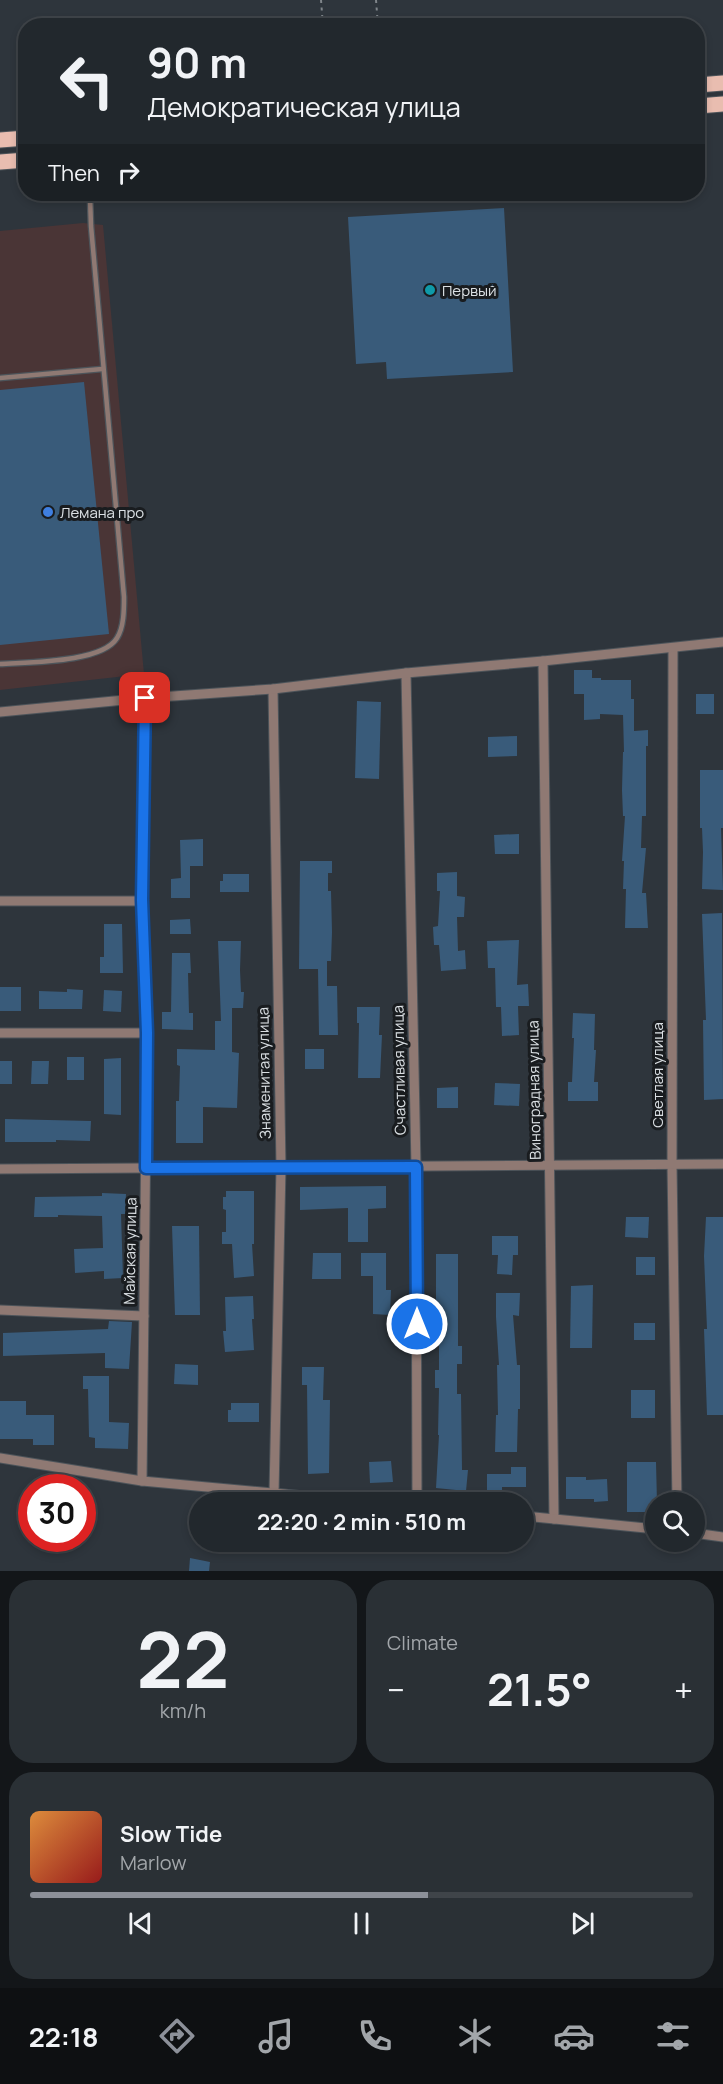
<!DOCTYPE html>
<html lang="en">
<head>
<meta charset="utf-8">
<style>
  :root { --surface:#22282d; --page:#2a3035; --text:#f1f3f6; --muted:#a2a6aa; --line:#3f4449; --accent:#8c9099 }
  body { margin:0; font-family:Manrope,sans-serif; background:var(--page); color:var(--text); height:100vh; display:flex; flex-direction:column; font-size:22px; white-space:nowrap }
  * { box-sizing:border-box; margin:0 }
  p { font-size:20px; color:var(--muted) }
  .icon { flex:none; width:33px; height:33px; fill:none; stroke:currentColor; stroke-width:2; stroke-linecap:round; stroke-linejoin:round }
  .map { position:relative; height:1571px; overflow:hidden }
  .panel { display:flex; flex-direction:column; gap:9px; padding:9px; background:#131619; flex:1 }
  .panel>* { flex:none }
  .top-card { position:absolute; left:18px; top:18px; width:687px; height:183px; border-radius:24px; box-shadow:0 3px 9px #0003,0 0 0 2px var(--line); background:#22282d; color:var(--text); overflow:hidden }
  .fabs { position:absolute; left:645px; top:1492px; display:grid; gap:12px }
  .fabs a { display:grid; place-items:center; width:60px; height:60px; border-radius:50%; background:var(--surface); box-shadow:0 3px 9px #0003,0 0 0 2px var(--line); font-size:30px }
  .speed { position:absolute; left:18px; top:1474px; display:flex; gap:12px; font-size:30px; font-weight:700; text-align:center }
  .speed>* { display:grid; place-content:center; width:78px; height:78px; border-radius:50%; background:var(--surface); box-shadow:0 3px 9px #0003,0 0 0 2px var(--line); line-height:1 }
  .speed .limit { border:9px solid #d22; background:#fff; color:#111 }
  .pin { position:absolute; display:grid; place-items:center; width:51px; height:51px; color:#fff; margin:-26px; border-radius:12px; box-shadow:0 3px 9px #0006 }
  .me { position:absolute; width:66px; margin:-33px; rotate:0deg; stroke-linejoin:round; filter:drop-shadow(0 0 4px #0008) }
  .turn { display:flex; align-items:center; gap:21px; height:126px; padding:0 30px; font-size:27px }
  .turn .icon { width:78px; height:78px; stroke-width:2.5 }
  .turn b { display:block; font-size:42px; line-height:51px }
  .then { display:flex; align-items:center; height:57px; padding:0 30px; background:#0003; gap:12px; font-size:22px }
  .big { font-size:45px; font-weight:700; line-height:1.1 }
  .panel .card { flex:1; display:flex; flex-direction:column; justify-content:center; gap:9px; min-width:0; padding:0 21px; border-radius:24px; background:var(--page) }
  .panel .dial { align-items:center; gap:0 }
  .dial b { font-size:78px; line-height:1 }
  .song { display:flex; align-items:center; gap:18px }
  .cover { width:72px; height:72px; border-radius:9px; background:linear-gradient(135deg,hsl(30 70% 55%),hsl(0 70% 35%)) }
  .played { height:6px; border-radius:3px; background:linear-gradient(90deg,var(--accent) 60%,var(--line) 60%) }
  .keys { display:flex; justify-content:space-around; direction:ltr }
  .heat { display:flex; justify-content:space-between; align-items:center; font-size:33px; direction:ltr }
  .panel .tiles { flex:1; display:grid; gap:9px; grid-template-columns:1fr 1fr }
  .card:last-child { grid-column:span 2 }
  .trip { position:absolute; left:189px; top:1492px; width:345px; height:60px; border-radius:30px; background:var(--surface); box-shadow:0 3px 9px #0003,0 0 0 2px var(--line); font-weight:700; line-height:60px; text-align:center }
  .tabs { display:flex; height:96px; justify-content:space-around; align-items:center; background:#0e1012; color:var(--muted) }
  .tabs .icon { width:42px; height:42px }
  .tabs .current { color:var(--accent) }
  .tabs b { font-size:27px; color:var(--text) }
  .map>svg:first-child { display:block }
  .commercial { fill:#4a3536 }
  .building { fill:#395b7a }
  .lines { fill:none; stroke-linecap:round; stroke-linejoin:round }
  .lane-casing { stroke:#4d545a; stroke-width:7 }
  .street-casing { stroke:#4d545a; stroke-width:11 }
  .primary-casing { stroke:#4d545a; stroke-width:17 }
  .path { stroke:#7f858a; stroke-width:2; stroke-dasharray:3 4.5; stroke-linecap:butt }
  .lane { stroke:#8f7973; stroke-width:4.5 }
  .street { stroke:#8f7973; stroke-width:9 }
  .primary { stroke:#e9bdb0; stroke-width:15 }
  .route-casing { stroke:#114b97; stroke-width:15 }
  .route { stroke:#1a73e8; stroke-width:10 }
  .culture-dot { fill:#0f9aa8; stroke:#191c1f; stroke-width:2 }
  .shop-dot { fill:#3f7fe0; stroke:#191c1f; stroke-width:2 }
  .labels { text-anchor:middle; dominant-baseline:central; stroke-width:6; stroke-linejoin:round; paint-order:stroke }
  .poi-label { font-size:15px; fill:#dbe0e4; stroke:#191c1f; text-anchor:start }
  .street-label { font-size:15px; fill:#dbe0e4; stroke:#191c1f }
</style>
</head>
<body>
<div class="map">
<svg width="723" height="1571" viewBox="0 0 723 1571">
  <rect width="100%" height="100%" fill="#2e353c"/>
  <polygon class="commercial" points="83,223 103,225 144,674 0,690 0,231"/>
  <g class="building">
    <polygon points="504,208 513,372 387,379 386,362 356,364 348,217"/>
    <polygon points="84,382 109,634 0,645 0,390"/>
    <polygon points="574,670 592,670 592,678 601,678 601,680 631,680 631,699 634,699 634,731 648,730 648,746 646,746 646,816 642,816 641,848 646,848 642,893 646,893 648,928 625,928 626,889 623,889 624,861 622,861 625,816 623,816 622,790 623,752 624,752 623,715 600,714 600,719 584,720 584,694 574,694"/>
    <rect x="696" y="694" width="18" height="20"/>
    <polygon points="357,701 381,702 379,779 355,778"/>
    <polygon points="517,736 517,756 488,757 488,737"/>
    <polygon points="700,770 723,770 723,828 721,828 723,890 702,889 703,852 702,828 700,828"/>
    <polygon points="519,834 519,854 495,854 494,835"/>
    <polygon points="203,839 203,866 190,866 190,898 171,898 171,879 181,878 180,840"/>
    <polygon points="300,861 332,861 332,873 328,873 328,891 331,891 332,932 331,961 327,961 327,986 337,986 338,1035 319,1035 318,969 299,969"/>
    <polygon points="457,872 457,896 465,897 464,917 457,917 458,951 465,950 466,969 441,971 439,945 434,945 433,927 438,926 440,891 437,891 437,873"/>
    <polygon points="223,874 249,874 249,892 220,892 220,881 223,881"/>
    <polygon points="722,913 723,1099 704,1100 703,1020 706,1020 702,914"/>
    <polygon points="190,919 191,934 170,934 170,920"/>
    <polygon points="104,924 122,924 123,973 100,973 100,957 104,957"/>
    <polygon points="519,940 517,985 528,984 529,1006 518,1006 519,1035 502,1036 501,1007 496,1007 495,968 488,968 487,941"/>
    <polygon points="218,941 241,941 240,970 241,992 244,992 243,1008 232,1008 232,1052 239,1053 237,1108 203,1107 203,1143 176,1143 176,1101 179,1101 180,1066 177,1065 177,1049 215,1050 215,1021 221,1021"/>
    <polygon points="172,953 190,953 191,973 188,973 189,1013 193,1013 193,1030 162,1029 162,1012 171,1012"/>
    <rect x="0" y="987" width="21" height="24"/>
    <polygon points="67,989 83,990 82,1009 39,1009 39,991 67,992"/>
    <polygon points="104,990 122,991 121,1012 103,1011"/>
    <polygon points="357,1007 380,1007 379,1035 382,1035 380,1078 358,1078 359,1023 357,1023"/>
    <polygon points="573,1013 595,1014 594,1050 596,1050 594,1082 598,1082 598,1101 568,1101 568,1082 572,1082 574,1038 572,1038"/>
    <rect x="305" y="1049" width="19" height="20"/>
    <rect x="67" y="1057" width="17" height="23"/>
    <polygon points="121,1058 121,1115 104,1114 104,1059"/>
    <rect x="0" y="1061" width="12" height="23"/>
    <polygon points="32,1061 49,1061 48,1084 31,1084"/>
    <polygon points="495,1083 520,1084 519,1106 494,1105"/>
    <polygon points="458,1087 458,1108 437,1108 437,1088"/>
    <polygon points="5,1119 91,1121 90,1141 56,1140 56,1142 5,1142"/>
    <polygon points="386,1186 386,1208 368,1209 368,1242 348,1242 348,1208 300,1210 300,1187"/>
    <polygon points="226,1191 254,1191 254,1244 252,1244 254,1276 234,1278 232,1244 222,1244 222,1232 226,1232 226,1210 223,1209 223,1197 226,1197"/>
    <polygon points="102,1193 126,1194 125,1214 121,1214 123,1278 104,1279 104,1271 75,1273 74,1249 103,1248 102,1216 58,1215 58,1217 34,1217 35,1197 102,1196"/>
    <polygon points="626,1217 649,1217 648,1238 625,1237"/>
    <polygon points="706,1217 723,1217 723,1415 707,1415 704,1329 707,1329 704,1256"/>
    <polygon points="172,1226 199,1226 200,1315 175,1315"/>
    <polygon points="492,1236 518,1236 518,1255 513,1255 512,1275 497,1274 498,1255 492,1255"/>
    <polygon points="313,1253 341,1253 341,1279 312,1279"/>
    <polygon points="361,1253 386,1253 386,1290 391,1290 390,1315 373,1314 373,1276 361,1276"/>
    <polygon points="436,1254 458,1254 458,1346 462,1346 462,1364 457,1364 457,1394 461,1394 462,1470 468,1470 466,1491 436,1488 439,1435 438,1435 439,1388 435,1388 435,1370 439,1370 439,1341 436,1341"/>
    <rect x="636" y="1257" width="19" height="18"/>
    <polygon points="593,1285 592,1348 570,1348 571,1286"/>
    <polygon points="496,1293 520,1293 519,1316 513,1315 517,1365 520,1365 520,1409 518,1409 517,1452 495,1452 496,1415 498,1415 497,1365 499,1365 496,1317"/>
    <polygon points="253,1296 254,1319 252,1319 254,1350 225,1352 223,1331 226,1331 225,1297"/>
    <polygon points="109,1321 132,1322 129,1369 105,1368 105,1353 3,1356 3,1333 108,1329"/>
    <rect x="634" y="1323" width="21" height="17"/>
    <polygon points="175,1364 198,1365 198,1385 174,1384"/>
    <polygon points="302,1367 324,1367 323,1400 330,1400 329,1473 308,1474 307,1385 302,1385"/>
    <polygon points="83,1376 109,1376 109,1422 129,1423 128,1449 95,1448 95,1438 89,1437 88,1389 83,1389"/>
    <rect x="631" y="1390" width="24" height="28"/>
    <polygon points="0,1401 26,1401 26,1415 54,1415 54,1445 33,1445 33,1439 0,1439"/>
    <polygon points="231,1403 259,1403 259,1422 228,1422 228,1410 231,1410"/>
    <polygon points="391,1461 393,1482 370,1483 369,1462"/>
    <polygon points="627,1462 656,1462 657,1503 656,1503 656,1512 627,1512"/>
    <polygon points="511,1467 526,1467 526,1487 502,1487 502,1491 487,1491 487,1474 511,1474"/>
    <polygon points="566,1477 586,1477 586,1480 607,1479 608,1501 594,1502 594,1499 566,1499"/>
    <polygon points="190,1558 210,1562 209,1571 189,1571"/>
  </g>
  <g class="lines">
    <defs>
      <g id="lane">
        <polyline points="0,378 102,369"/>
        <path d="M0,664C28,662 102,663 117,638C124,627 124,610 124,597L91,226L90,197L91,194"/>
      </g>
      <g id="street">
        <polyline points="673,648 672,1165 677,1503"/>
        <polyline points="543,661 554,1519"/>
        <polyline points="406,673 416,1167 417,1503"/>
        <polyline points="273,689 281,1167 274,1493"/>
        <polyline points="0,712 145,698 273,689 406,673 543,661 723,642"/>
        <polyline points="0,901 142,901"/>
        <polyline points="0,1033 147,1033"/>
        <polyline points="0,1169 723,1164"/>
        <polyline points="0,1310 144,1316"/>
        <polyline points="0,1458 142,1481 380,1503"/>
        <polyline points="142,1481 147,1033 142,901 145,698"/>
        <polyline points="524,1516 656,1529"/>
        <polyline points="694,1533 723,1537"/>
      </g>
      <g id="primary">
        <polyline points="698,85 723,83"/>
        <polyline points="698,106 723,104"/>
        <polyline points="0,140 26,138"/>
        <polyline points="0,162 26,160"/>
      </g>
    </defs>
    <use href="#lane" class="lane-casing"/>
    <use href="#street" class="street-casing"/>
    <use href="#primary" class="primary-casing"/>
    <g class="path">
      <polyline points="321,0 323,26"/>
      <polyline points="376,0 378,26"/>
    </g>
    <use href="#lane" class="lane"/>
    <use href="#street" class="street"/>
    <use href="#primary" class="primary"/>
  </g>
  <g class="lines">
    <defs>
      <polyline id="route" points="145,698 142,900 147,1033 146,1168 416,1167 417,1324"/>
    </defs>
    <use href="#route" class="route-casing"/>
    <use href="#route" class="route"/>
  </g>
  <circle class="culture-dot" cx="430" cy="290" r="6"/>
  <circle class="shop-dot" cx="48" cy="512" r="6"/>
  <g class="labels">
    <g class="poi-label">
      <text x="442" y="290">Первый</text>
      <text x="60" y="512">Лемана про</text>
    </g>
    <g class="street-label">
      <text transform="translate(399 1070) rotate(-91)">Счастливая улица</text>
      <text transform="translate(264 1073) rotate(-91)">Знаменитая улица</text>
      <text transform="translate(657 1075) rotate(-90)">Светлая улица</text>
      <text transform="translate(534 1090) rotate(-91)">Виноградная улица</text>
      <text transform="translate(130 1251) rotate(-89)">Майская улица</text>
    </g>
  </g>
</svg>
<div class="fabs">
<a><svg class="icon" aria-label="search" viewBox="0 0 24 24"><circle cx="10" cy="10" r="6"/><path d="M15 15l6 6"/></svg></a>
</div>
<div class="speed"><div class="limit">30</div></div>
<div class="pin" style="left:145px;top:698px;background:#d93025"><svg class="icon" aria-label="arrive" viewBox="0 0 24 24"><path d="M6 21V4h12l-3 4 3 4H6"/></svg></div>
<svg class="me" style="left:417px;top:1324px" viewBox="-20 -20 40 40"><circle r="17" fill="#1a73e8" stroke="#fff" stroke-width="3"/><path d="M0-11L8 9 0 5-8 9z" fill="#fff"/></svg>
<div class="trip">22:20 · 2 min · 510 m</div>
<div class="top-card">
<div class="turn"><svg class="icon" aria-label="left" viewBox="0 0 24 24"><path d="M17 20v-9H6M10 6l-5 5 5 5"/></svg><div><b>90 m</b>Демократическая улица</div></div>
<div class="then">Then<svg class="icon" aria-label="right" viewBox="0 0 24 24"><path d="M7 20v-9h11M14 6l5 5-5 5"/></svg></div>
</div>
</div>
<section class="panel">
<div class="tiles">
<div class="card dial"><b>22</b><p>km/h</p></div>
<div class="card"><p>Climate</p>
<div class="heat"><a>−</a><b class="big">21.5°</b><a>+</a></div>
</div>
<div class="card">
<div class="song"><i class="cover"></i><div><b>Slow Tide</b><p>Marlow</p></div></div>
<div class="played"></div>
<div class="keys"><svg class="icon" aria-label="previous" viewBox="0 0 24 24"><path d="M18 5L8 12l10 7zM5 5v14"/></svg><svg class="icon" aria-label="pause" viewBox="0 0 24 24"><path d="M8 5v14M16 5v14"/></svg><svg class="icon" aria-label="next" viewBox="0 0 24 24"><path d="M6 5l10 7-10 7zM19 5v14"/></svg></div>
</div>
</div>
</section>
<nav class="tabs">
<b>22:18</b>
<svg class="icon current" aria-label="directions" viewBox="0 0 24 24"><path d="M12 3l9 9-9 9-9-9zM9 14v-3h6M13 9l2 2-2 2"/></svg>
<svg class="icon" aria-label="music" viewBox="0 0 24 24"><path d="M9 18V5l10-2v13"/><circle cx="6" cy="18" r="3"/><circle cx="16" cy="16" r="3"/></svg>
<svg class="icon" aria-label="phone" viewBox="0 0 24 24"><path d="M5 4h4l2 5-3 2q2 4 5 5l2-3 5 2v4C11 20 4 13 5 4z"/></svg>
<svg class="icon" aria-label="climate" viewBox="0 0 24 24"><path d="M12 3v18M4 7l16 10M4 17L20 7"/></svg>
<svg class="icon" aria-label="car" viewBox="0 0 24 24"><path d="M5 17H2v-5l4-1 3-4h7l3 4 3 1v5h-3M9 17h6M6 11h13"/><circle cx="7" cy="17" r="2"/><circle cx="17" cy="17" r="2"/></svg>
<svg class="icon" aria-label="filters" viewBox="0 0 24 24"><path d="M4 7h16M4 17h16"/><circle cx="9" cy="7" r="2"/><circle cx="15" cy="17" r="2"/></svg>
</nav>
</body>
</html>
